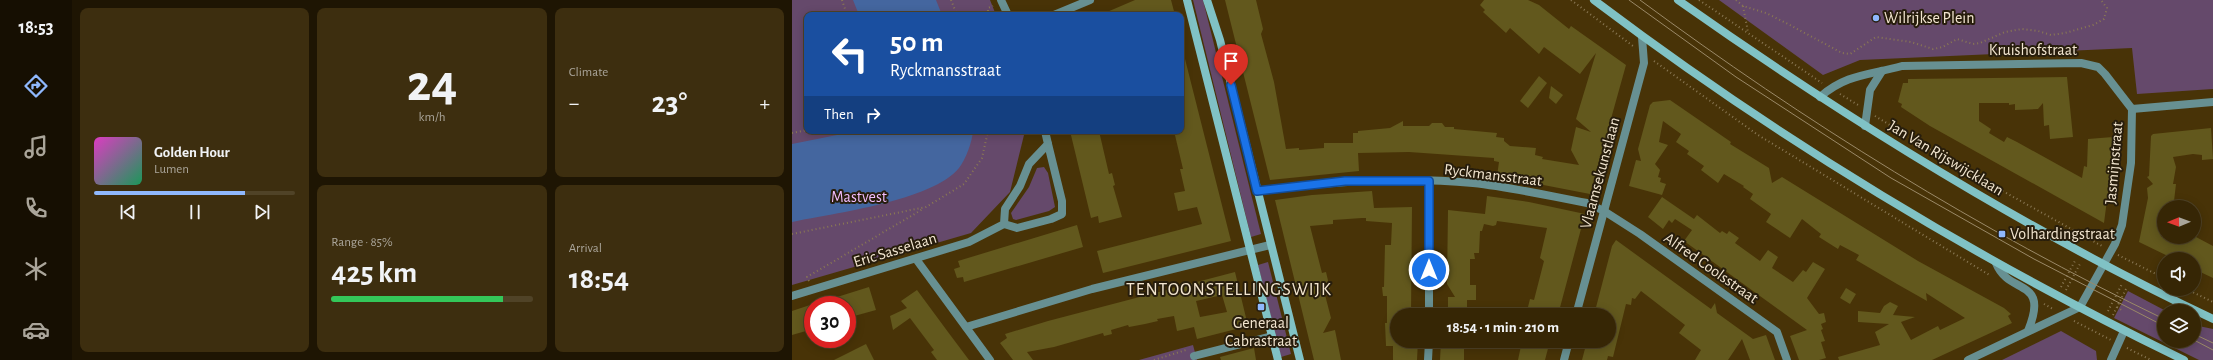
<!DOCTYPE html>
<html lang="en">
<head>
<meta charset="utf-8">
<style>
  :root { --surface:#362605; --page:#3d2e0f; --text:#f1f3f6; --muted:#aaa59a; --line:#504327; --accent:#8fb8fd }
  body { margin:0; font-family:"Alegreya Sans",sans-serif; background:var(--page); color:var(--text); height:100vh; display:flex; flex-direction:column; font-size:15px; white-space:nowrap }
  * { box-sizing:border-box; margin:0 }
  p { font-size:13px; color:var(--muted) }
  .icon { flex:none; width:22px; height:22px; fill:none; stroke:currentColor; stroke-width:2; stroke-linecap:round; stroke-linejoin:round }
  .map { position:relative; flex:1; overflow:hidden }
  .side { display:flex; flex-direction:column; gap:8px; padding:8px; background:#1e1503; width:720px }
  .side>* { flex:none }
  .top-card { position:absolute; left:12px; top:12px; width:380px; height:122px; border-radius:8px; box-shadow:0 2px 10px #0003,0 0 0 1px var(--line); background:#1a4fa0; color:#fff; overflow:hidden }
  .needle { width:26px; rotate:269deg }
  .tools { position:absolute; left:1365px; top:200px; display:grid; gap:8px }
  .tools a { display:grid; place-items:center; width:44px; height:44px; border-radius:50%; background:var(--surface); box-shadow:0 2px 10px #0003,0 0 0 1px var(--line); font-size:20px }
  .speed { position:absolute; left:12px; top:296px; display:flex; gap:8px; font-size:20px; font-weight:700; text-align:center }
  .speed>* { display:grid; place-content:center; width:52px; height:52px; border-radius:50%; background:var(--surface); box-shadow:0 2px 10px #0003,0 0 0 1px var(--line); line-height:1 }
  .speed .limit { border:6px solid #d22; background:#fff; color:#111 }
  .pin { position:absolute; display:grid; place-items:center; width:34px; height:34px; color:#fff; margin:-41px -17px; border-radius:50% 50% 50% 0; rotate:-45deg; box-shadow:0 0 4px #0007 }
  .pin .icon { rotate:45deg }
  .me { position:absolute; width:44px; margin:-22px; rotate:0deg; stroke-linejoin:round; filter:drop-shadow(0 0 3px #0008) }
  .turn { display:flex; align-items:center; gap:14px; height:84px; padding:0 20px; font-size:18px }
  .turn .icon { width:52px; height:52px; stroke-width:2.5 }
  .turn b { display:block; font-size:28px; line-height:34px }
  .then { display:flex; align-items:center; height:38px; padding:0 20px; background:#0003; gap:8px; font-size:15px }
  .big { font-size:30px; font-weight:600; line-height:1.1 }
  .side .tile { flex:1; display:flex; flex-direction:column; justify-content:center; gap:6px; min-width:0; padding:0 14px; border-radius:8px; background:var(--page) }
  .side .dial { align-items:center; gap:0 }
  .dial b { font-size:52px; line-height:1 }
  .song { display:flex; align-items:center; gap:12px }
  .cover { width:48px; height:48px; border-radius:6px; background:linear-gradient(135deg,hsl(310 70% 55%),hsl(150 70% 35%)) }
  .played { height:4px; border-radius:2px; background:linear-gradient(90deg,var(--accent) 75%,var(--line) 75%) }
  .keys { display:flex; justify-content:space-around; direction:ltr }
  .heat { display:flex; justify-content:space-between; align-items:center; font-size:22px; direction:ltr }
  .charge { height:6px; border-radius:3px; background:linear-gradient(90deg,#34c759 85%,var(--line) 0) }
  .side .tiles { flex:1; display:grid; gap:8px; grid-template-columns:repeat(3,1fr) }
  .tile:first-child { grid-row:span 2 }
  .trip { position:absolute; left:598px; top:308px; width:226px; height:40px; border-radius:20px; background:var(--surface); box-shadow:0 2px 10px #0003,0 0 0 1px var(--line); font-weight:600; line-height:40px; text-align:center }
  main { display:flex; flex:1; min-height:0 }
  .tab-bar { display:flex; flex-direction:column; width:72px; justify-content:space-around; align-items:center; background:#160f02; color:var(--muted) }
  .tab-bar .icon { width:28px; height:28px }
  .tab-bar .active { color:var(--accent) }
  .tab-bar b { font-size:18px; color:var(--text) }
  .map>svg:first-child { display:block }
  .green { fill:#65496b }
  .water { fill:#44669f }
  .building { fill:#62581d; fill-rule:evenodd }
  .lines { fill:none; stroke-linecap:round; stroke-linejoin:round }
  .path { stroke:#8a7854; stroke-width:2; stroke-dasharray:1 3; stroke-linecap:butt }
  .street { stroke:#679092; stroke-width:8 }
  .secondary { stroke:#80c2c5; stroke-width:8 }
  .tram { stroke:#9a8967; stroke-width:1 }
  .route-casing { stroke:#114b97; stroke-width:10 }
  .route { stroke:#1a73e8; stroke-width:7 }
  .poi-dot { fill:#8fb8fd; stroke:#271d0c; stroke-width:1.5 }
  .labels { text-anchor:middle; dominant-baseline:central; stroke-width:4; stroke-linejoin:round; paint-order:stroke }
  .poi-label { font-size:16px; fill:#f3e6d0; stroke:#271d0c; text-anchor:start }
  .street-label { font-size:16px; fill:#f3e6d0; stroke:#271d0c }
  .park-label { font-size:16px; fill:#f2bdfd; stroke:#271d0c }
  .quarter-label { font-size:18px; letter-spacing:1px; fill:#f3e6d0; stroke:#271d0c }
</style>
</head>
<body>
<main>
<nav class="tab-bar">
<b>18:53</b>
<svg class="icon active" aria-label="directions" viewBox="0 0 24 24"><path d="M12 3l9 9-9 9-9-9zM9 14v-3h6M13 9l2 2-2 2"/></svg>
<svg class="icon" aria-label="music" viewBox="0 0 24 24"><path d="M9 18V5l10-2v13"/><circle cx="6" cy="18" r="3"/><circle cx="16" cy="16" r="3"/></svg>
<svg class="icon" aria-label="phone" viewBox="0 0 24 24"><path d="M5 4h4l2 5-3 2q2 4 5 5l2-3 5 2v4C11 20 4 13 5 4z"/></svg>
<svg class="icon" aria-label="climate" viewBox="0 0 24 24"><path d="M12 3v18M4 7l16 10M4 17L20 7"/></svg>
<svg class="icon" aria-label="car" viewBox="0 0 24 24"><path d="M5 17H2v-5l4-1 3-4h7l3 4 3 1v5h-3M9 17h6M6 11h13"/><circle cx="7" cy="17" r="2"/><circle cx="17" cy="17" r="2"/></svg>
</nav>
<section class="side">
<div class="tiles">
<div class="tile">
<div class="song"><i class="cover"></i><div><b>Golden Hour</b><p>Lumen</p></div></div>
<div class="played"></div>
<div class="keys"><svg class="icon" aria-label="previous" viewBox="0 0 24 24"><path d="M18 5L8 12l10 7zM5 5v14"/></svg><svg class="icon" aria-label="pause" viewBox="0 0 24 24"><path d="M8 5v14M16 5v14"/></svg><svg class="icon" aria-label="next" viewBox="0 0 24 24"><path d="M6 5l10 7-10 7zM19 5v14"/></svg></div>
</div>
<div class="tile dial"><b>24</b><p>km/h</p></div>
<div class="tile"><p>Climate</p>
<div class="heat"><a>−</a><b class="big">23°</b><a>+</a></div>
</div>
<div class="tile"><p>Range · 85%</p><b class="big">425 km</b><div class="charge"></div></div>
<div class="tile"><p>Arrival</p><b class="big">18:54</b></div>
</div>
</section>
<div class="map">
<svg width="1421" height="360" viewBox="0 0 1421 360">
  <rect width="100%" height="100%" fill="#483307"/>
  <g class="green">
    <polygon points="0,0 198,0 204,15 15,15 15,131 233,131 218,192 179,233 0,285"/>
    <polygon points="401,0 411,0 469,234 459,237"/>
    <polygon points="927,0 1421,0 1421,89 1345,94 1340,48 1068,60 1031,75"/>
    <polygon points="252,167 256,173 263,207 257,211 224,220 221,219 219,213 237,187 245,168"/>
    <polygon points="476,262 499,354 489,357 466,265"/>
    <polygon points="1336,291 1374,311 1372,311 1372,341 1402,341 1402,325 1421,329 1421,360 1407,360 1322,318"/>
    <polygon points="1269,331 1304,351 1305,360 1210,360"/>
    <polygon points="401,345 405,360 347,360"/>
  </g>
  <g class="water">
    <polygon points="61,0 144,0 150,15 67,15"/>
    <path d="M65,131H181C180,142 174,159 167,168C140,201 42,213 0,222V144Z"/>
  </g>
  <g class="building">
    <polygon points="343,0 379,0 383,15 308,15"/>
    <polygon points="433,0 464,0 471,29 469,34 482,82 494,149 507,148 507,150 532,148 532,143 561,143 561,133 566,133 566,131 598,128 611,121 611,126 637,126 640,123 650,123 653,127 662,127 662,129 705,133 704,137 712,138 712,141 718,146 744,148 743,155 751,157 750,159 787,165 779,150 784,127 799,132 784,119 804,53 788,74 752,47 747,54 718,28 714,33 691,12 693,10 688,5 692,0 736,0 747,5 777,29 779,26 834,65 798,194 705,176 707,162 702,161 702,158 617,152 566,153 567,171 478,180"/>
    <polygon points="389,55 392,55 439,241 311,273 305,251 410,224 405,207 386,211 382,193 393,191 388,169 391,169 382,131 389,131"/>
    <polygon points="747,76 755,83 736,108 728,101"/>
    <polygon points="1275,77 1281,137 1258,139 1257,125 1252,126 1251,103 1246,109 1223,110 1223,104 1217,105 1217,103 1187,103 1187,121 1199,129 1197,133 1212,142 1215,137 1225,142 1290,178 1292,166 1295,167 1296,139 1321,137 1319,169 1312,223 1138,126 1109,107 1110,104 1106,102 1111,83 1116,83 1116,79"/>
    <polygon points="759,86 771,95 764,104 757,98"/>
    <polygon points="878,100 939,142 938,144 977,168 980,183 990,177 1126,261 1212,308 1219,314 1216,316 1220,323 1140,360 1047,360 1046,357 1088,345 1083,332 1097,324 1066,322 1066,311 1088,313 1092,306 1098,302 1106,306 1101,315 1123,317 1109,322 1119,340 1146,326 1148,330 1173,318 1134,293 1135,301 1105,284 1064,260 1067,255 1048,245 1046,249 1027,237 1029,234 1010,219 998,238 974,222 979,214 958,199 961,194 951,187 952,186 932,174 926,183 909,170 912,166 895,154 897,151 884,142 889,134 871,121 867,142 876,145 863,164 868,170 866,177 869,178 868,182 874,184 870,195 837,186 844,160 849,161 846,149 858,105 861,102"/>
    <polygon points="1419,128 1421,159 1410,160 1410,155 1401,154 1381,157 1384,167 1381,184 1384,184 1382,201 1377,201 1376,207 1372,207 1372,226 1369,237 1404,237 1421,246 1421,278 1402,269 1402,259 1382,259 1347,242 1356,198 1355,188 1361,184 1355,177 1357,176 1359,136 1361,134"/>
    <polygon points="278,131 307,131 317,174 320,173 323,185 321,186 330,217 307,223 306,216 299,218"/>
    <polygon points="580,191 582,208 620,207 619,315 605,315 605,341 626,341 625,360 601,360 601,346 594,346 593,323 595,323 595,296 591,296 590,287 592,287 593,245 599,245 600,223 574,221 574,218 570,218 541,220 541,224 518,226 530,273 534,272 538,289 532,291 539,318 531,333 543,330 549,360 522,360 483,200 520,195"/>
    <polygon points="695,196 737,202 793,214 766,315 734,315 738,299 742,300 752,261 748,258 755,228 705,221 704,225 701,226 692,224 690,231 688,231 687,253 682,253 683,259 678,259 678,285 684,285 684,300 675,300 675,312 672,312 672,315 656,315 656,297 663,297 655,284 656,210 693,214"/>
    <polygon points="870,197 902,219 905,215 928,233 930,231 935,234 937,231 947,238 943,243 968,261 976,250 986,257 980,268 1001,282 1011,270 1014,272 1021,262 1033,269 1015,298 1027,314 1032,313 1034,322 1029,324 1031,329 1029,330 1033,341 1029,342 1034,358 1027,360 1007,360 998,336 1015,330 892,241 900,230 883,219 880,223 877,220 871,229 856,217"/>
    <polygon points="285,225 291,247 172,282 171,277 165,278 162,269 168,267 166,261"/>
    <polygon points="824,240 919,309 923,303 925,313 961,339 974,335 983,360 958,360 950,339 936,360 903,360 909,350 887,333 893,325 849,291 843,299 840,298 839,305 834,304 821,357 816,356 815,360 790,360 795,341 817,341 817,315 802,315 820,246"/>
    <path d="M443,272L456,326L405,339L402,327L385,331L382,316L365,319L366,321L353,324L337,327L336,325L319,330L320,334L312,336L311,333L262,347L235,352L241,360H221L208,343L215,338L213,334L256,321ZM430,295L435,312L408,317L404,301Z"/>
    <polygon points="77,287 84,310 55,318 55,305 26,305 26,303"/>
    <polygon points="1054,288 1064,294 1058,304 1048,298"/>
    <polygon points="125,290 156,332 177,360 145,360 139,352 142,350 118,318 101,330 98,316 115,308 109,301"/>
    <polygon points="21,304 21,329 0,335 0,311"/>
    <polygon points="649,341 670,341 669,347 672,347 672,360 648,360"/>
    <polygon points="730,341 758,341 753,360 726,360"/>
    <polygon points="74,344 82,360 42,360"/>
    <polygon points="462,348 464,360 429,360 428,357"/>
  </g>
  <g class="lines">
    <g class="path">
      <polyline points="50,0 55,15"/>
      <polyline points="159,0 165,15"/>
      <polyline points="779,0 841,46"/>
      <polyline points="907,0 1030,83"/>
      <polyline points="944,0 951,6 974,13 996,24 1050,53 1058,54 1084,37 1119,42 1141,49 1151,47 1165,39 1181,44 1188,43 1213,32 1230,29 1246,31 1259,35 1273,33 1301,25 1312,19 1315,8 1309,0"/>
      <polyline points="951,6 956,32"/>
      <polyline points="196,15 196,8 201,6"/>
      <polyline points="862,61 966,135 1199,276"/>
      <polyline points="1048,94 1066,105"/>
      <polyline points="1083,116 1169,168 1310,246"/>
      <polyline points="0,133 15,130"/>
      <polyline points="0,234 134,207 172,184 190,158 196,131"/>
      <polyline points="1326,255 1372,278"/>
      <polyline points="17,281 15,277 131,209"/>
      <polyline points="1269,287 1284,259"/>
      <polyline points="1394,289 1421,302"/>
      <polyline points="1274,290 1289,262"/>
      <polyline points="1252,304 1261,309"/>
      <polyline points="1325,307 1331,311"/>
      <polyline points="1316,311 1330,284"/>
      <polyline points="1321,315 1335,287"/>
      <polyline points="1282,321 1319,340"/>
      <polyline points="1335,348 1359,360"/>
      <polyline points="362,360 394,350"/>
    </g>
    <g class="street">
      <polyline points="209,0 216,15"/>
      <polyline points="262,15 298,0"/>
      <path d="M1028,97C1054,74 1078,75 1110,66L1289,63L1306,67L1313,74L1340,109"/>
      <polyline points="1340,109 1421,102"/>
      <polyline points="1073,126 1078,90 1090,71"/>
      <path d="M465,191C536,182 609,176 681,183C719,187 757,196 795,203L812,211L848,234L985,332L995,360"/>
      <polyline points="212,224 225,228 259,219 270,214 270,201 256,144"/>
      <polyline points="124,259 198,360"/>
      <path d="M1204,263C1217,296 1258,277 1236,331"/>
      <polyline points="0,296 177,242 212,224 213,209 228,186 237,164 256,144 253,131"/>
      <polyline points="637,315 637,181"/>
      <polyline points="784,315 852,63 850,37"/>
      <polyline points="174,327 300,289 478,245"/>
      <polyline points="402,356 480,336"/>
      <polyline points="636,360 637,341"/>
      <polyline points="772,360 777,341"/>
      <polyline points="1176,360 1288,307 1323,244 1330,225 1339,163 1340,109"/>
      <polyline points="1319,360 1332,331"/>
    </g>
    <g class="secondary">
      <polyline points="395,0 486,360"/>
      <polyline points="415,0 428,40 508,360"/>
      <path d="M802,0C986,139 1184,259 1392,360"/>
      <path d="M886,0C1056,120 1233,230 1421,319"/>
    </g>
    <g class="tram">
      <polyline points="837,0 944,77 1099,178 1242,259 1372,326"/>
      <path d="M848,0C1013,122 1187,230 1372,319"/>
      <polyline points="1402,334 1421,343"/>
      <polyline points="1402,340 1421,350"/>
    </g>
  </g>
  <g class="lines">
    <defs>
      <polyline id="route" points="439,85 465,191 553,181 637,181 637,270"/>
    </defs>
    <use href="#route" class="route-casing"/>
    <use href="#route" class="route"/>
  </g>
  <g class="poi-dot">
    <circle cx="1084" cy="18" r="4"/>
    <rect x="1206" y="230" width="8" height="8" rx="2"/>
    <rect x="465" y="303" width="8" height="8" rx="2"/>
  </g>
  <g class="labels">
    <g class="poi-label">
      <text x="1092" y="18">Wilrijkse Plein</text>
      <text x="1218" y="234">Volhardingstraat</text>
      <text x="469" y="323" text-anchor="middle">Generaal<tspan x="469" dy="18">Cabrastraat</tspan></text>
    </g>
    <g class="street-label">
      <text x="1241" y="50">Kruishofstraat</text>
      <text transform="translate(1154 158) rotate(31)">Jan Van Rijswijcklaan</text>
      <text transform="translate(1322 163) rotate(-85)">Jasmijnstraat</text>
      <text transform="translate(808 173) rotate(-75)">Vlaamsekunstlaan</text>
      <text transform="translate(701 175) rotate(7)">Ryckmansstraat</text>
      <text transform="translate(103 250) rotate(-17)">Eric Sasselaan</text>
      <text transform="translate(919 268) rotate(35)">Alfred Coolsstraat</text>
    </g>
    <g class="park-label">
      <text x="67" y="197">Mastvest</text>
    </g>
    <g class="quarter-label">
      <text x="437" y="290">TENTOONSTELLINGSWIJK</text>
    </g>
  </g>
</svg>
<div class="tools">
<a><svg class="needle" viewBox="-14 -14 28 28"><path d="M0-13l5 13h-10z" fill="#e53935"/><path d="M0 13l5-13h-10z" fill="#aaa59a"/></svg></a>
<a><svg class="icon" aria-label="sound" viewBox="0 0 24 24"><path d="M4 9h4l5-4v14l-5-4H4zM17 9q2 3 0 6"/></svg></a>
<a><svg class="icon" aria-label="layers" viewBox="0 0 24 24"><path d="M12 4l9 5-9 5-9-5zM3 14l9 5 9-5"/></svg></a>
</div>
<div class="speed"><div class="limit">30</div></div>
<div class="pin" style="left:439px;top:85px;background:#d93025"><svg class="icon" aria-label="arrive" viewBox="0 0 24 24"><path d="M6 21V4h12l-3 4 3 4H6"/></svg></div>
<svg class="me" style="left:637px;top:270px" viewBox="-20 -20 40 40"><circle r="17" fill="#1a73e8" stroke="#fff" stroke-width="3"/><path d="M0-11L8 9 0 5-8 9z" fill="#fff"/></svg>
<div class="trip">18:54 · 1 min · 210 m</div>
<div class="top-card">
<div class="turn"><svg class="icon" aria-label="left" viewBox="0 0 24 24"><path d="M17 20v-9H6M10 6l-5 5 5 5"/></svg><div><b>50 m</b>Ryckmansstraat</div></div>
<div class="then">Then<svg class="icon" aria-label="right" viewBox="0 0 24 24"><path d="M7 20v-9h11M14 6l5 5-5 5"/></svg></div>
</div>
</div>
</main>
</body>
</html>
